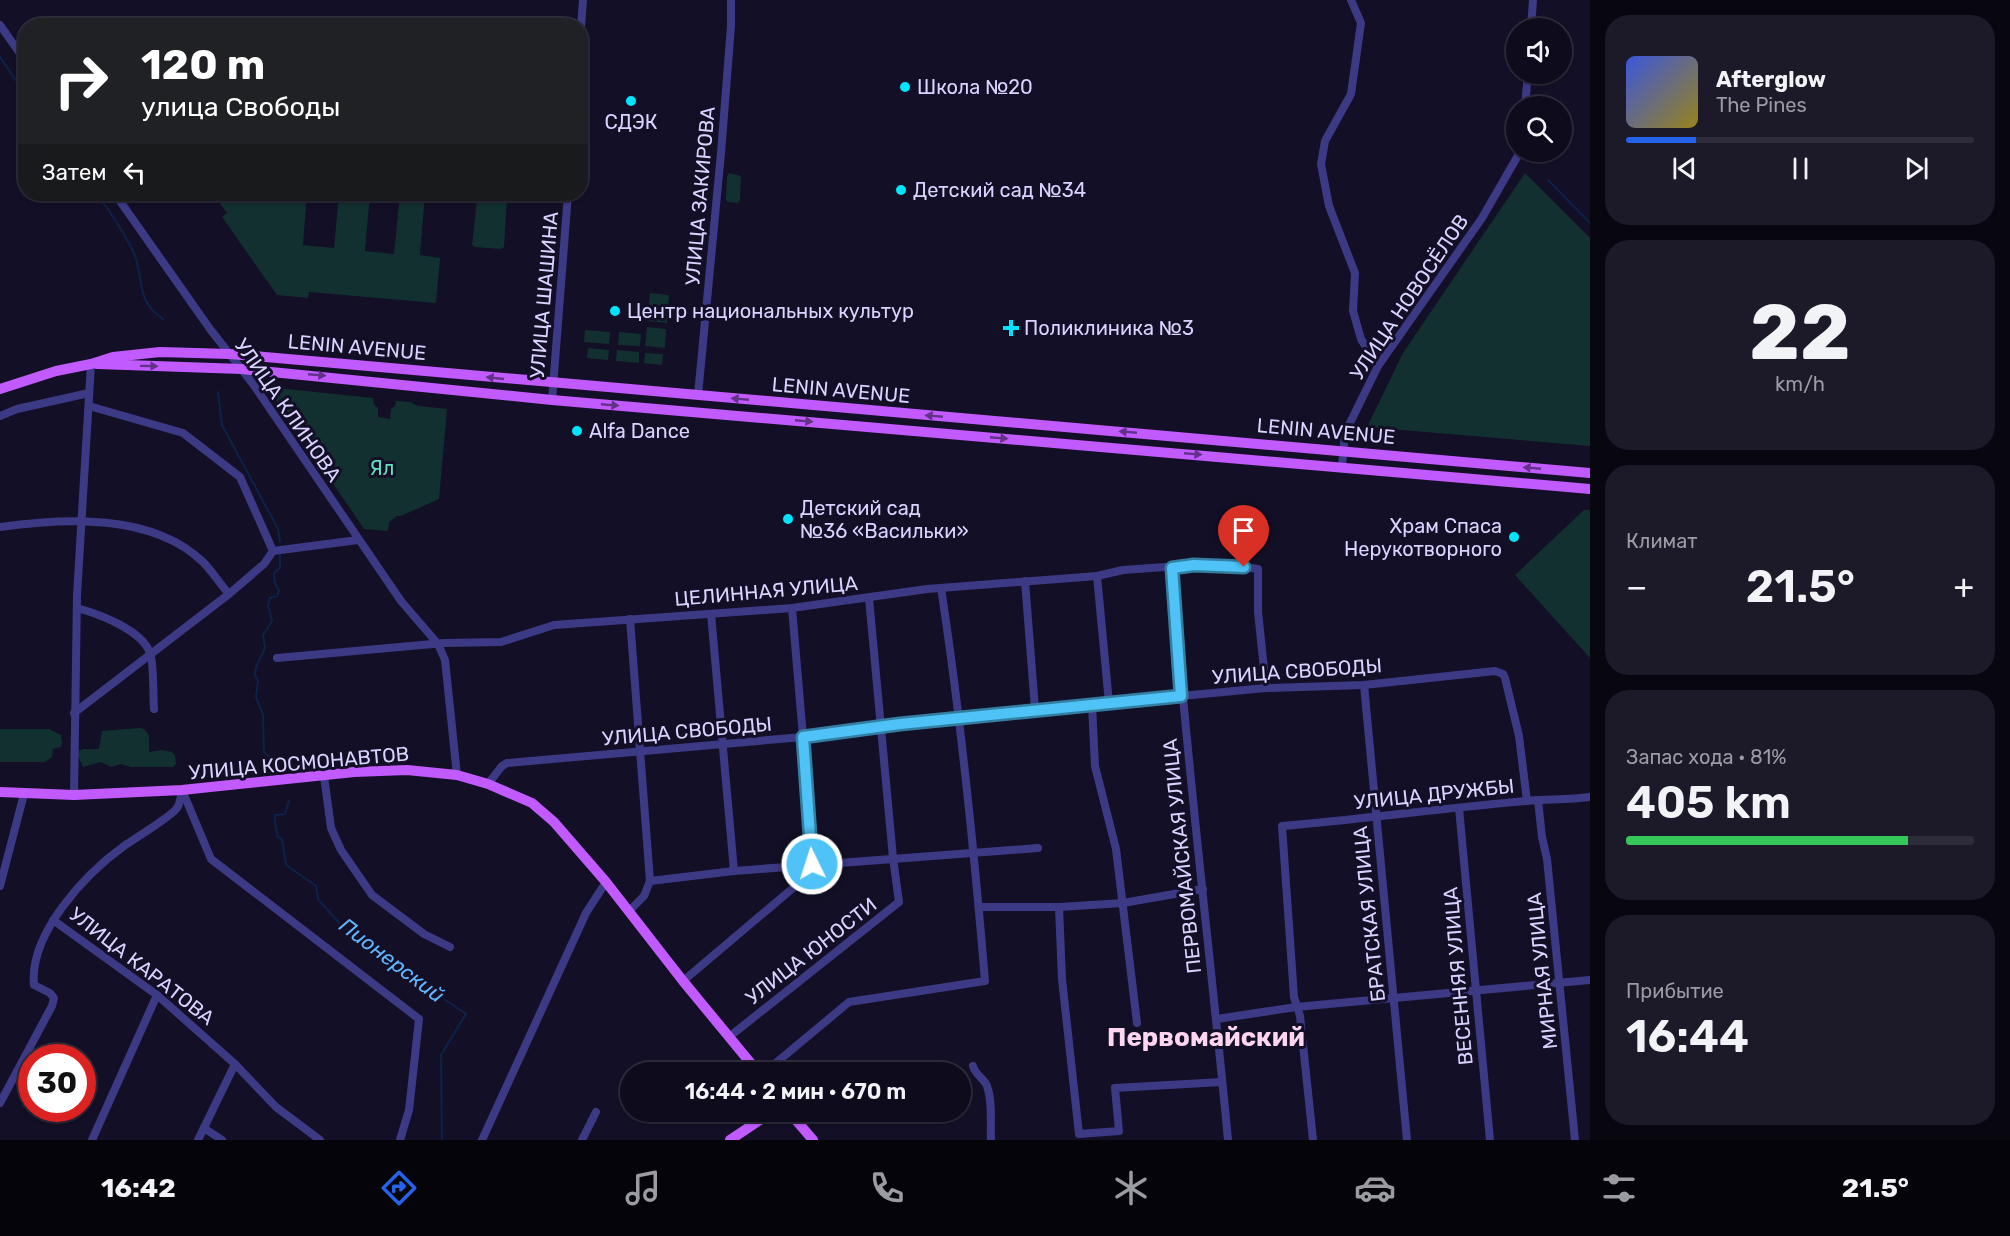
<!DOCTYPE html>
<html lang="ru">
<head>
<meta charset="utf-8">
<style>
  :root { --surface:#0e0b1c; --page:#1c1929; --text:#f1f3f6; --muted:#9b9ba3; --line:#2e2b3b; --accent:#2563eb }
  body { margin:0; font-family:Rubik,sans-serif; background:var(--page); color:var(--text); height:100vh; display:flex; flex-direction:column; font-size:22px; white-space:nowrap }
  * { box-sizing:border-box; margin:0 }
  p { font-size:20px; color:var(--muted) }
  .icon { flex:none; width:33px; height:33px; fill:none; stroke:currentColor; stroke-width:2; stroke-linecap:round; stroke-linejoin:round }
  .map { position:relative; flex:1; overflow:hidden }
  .sheet { display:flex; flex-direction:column; gap:15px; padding:15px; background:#08060f; width:420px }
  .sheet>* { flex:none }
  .guide { position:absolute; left:18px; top:18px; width:570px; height:183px; border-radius:24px; box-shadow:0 2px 4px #0004,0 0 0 2px var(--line); background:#202124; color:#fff; overflow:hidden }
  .fabs { position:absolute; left:1506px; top:18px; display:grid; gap:12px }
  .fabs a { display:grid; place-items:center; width:66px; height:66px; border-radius:50%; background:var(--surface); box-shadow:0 2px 4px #0004,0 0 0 2px var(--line); font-size:30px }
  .speed { position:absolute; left:18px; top:1044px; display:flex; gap:12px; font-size:30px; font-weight:700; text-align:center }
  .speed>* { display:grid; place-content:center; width:78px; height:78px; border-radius:50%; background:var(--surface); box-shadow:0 2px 4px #0004,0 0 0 2px var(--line); line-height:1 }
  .speed .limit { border:9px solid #d22; background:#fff; color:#111 }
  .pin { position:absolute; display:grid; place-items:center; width:51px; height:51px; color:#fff; margin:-62px -26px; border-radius:50% 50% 50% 0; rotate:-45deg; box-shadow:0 0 6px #0007 }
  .pin .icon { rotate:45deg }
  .me { position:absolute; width:66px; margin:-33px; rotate:356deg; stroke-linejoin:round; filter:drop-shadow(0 0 4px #0008) }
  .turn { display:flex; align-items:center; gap:21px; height:126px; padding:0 24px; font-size:27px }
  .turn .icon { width:78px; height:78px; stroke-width:2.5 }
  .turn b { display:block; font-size:42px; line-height:51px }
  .then { display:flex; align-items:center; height:57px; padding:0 24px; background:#0003; gap:12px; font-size:22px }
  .big { font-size:45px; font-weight:600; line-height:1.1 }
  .sheet .widget { flex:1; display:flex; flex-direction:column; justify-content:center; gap:9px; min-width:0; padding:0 21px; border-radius:24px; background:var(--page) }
  .sheet .dial { align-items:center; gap:0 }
  .dial b { font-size:78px; line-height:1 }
  .song { display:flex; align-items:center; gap:18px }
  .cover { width:72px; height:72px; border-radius:9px; background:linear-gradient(135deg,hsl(230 70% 55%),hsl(50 70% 35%)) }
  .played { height:6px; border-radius:3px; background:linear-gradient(90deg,var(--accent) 20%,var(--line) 20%) }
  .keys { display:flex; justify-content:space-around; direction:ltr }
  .heat { display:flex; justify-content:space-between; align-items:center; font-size:33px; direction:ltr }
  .charge { height:9px; border-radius:4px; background:linear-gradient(90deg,#34c759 81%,var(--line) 0) }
  .trip { position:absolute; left:620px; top:1062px; width:351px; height:60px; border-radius:30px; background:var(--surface); box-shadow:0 2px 4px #0004,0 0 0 2px var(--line); font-weight:600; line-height:60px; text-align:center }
  .menu { display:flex; height:96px; justify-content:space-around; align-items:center; background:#06040b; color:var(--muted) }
  .menu .icon { width:42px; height:42px }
  .menu .active { color:var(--accent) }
  .menu b { font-size:27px; color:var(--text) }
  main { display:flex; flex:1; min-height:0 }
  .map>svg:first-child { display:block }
  .green { fill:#12302f }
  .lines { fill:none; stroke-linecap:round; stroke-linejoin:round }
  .stream { stroke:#0c2248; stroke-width:2 }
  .minor { stroke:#3d3a85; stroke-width:8 }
  .major { stroke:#c25bff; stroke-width:10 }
  .oneway { fill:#623188 }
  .route-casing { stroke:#337fa1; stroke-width:15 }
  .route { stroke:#4fc3f7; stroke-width:10 }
  .poi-dot { fill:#00e5ff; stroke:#130f26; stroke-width:2 }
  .labels { text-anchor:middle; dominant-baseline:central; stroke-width:6; stroke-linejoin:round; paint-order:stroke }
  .poi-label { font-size:20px; fill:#d9d4ff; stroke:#130f26; text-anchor:start }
  .street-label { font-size:20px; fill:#d9d4ff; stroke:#130f26 }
  .park-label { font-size:20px; fill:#5fe0c0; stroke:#130f26 }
  .water-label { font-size:21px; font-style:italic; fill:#62b6ff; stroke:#130f26 }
  .district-label { font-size:26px; font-weight:bold; fill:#ffd6f0; stroke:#130f26 }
</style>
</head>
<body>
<main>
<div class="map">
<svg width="1590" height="1140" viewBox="0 0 1590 1140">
  <rect width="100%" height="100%" fill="#130f26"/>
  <g class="green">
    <polygon points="729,173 741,176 740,200 738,203 728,202 726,200 727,176"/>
    <polygon points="1525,173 1590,238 1590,446 1367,427 1403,353"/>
    <polygon points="213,194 307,194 303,245 334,248 339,194 370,194 365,251 394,254 400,194 425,194 420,255 440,258 436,303 309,292 308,298 277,295 222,217 227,213"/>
    <polygon points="482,194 502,194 507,198 504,247 501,249 475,247 472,245 477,200"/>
    <polygon points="650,293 669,295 667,323 647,321"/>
    <polygon points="647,327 666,329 665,348 645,346"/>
    <polygon points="585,330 610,332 609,344 584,342"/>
    <polygon points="619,332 641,334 640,346 618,345"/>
    <polygon points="588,348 609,350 608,360 587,358"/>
    <polygon points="617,350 639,352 639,363 616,361"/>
    <polygon points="645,353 663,354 662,365 644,363"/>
    <polygon points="267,387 373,398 374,405 378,408 378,417 390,419 391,409 395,406 396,401 410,402 418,406 447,409 439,499 401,516 397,516 389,522 388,531 364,529"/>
    <polygon points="1584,510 1590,510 1590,658 1515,575"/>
    <polygon points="140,728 144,729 149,735 149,752 162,750 172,752 175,755 176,764 173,767 131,767 121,764 111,767 101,762 83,767 78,756 79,751 83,749 99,749 102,731"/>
    <polygon points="0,729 49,729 61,735 62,743 61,747 53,749 52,757 45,762 0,762"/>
  </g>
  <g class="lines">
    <g class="stream">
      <polyline points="0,57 26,95"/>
      <polyline points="1548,180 1590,223"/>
      <path d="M97,194C110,211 122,230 132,249C146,277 133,299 163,319"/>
      <polyline points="218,392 222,425 278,529 280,542"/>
      <polyline points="280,555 280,568 274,573 275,583 279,591 277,596 270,598 268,605 272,621 263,635 265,648 256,667 255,675 258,680 256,697 263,715 264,752 268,756 278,757 285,764 287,770"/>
      <path d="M289,801L285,814L275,815C274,822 276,830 278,837L282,839L286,865L316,886L318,899L341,925L376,953L466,1014L441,1055L442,1140"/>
    </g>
    <g class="minor">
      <polyline points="1351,0 1361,23 1351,94 1325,141 1321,164 1329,206 1355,273 1353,311 1361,339 1378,366"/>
      <polyline points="0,25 26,62"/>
      <polyline points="1531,28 1533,0"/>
      <polyline points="580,41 583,0"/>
      <polyline points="1525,106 1528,74"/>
      <polyline points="115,194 210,329 253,384 401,601 438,644 445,660 457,775"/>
      <polyline points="698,395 721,153 731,26 731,0"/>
      <polyline points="552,400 568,194"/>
      <polyline points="89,406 183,433 240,477 273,551"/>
      <polyline points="0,416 17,409 89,393"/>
      <polyline points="1342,466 1345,433 1378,366 1482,218 1520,152"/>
      <path d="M0,527C64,518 152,513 203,562C212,571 220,584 229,594"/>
      <path d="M1172,568C1186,759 1210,949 1228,1140"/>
      <polyline points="1097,576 1109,703"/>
      <polyline points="1025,581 1035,709"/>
      <path d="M77,608C99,614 142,630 150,653C154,661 153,698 154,709"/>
      <polyline points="711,614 734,871"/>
      <polyline points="277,658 444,643 501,642 554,625 792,608 927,589 1097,576 1123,570 1194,565 1229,565 1258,569 1258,612 1266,688"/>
      <polyline points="1364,685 1407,1140"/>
      <polyline points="1092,705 1095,766 1116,849 1137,1023"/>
      <polyline points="74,713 229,594 264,564 273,551 358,540"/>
      <polyline points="324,776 331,828 341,850 372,895 424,934 450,947"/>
      <polyline points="488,784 502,766 507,763 803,737 881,726 1181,696 1266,688 1364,685 1495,671 1503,674 1505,678 1519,736 1527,801"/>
      <polyline points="182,790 211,859 419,1019 409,1110 400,1140"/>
      <polyline points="74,795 77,595 91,364"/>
      <polyline points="1538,800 1542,837 1547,859 1575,1140"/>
      <polyline points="1459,808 1490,1140"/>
      <polyline points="650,881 734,871 1038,848"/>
      <polyline points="0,886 24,794"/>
      <polyline points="979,907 1059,907 1123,903 1203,889"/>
      <polyline points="1059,907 1062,979 1079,1134 1119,1131 1115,1088 1222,1082"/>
      <polyline points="629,911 644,896 650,881 630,619"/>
      <polyline points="53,920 157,995 235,1064 276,1107 320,1140"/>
      <polyline points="683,981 799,883 808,874 812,864 803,737 792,608"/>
      <polyline points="1217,1019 1296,1007 1590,980"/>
      <polyline points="729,1037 899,902 893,858 869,598"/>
      <path d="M973,1066C975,1075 984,1078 987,1086C993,1102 990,1123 991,1140"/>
      <path d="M765,1072L849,1002L985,981C974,849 961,718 941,588"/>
      <path d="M0,1103L52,1006L54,998L50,993L34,985C29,934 85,874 124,846C135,838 171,817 177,808C180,804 181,796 182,790"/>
      <polyline points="204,1128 222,1140"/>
      <polyline points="92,1140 157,995"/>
      <polyline points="198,1140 235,1064"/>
      <polyline points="482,1140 586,913 606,882"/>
      <polyline points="582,1140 596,1112"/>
      <path d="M1313,1140L1300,1016L1294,997L1282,826C1363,819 1444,808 1526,801C1547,799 1568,800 1590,797"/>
    </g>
    <g class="major">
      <polyline points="97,364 242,369 552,400 1590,489"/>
      <polyline points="0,389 56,371 91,364 113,357 160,352 230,354 1590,473"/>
      <polyline points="0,792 74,795 182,790 354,772 407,770 457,775 488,784 532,803 554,822 606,882 683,981 758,1072"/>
      <polyline points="789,1112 813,1140"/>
      <polyline points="730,1140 772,1112"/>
    </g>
  </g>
  <defs><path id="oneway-solid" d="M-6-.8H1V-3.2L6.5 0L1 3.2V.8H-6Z" transform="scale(1.5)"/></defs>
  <g class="oneway">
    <use href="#oneway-solid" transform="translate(149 366) rotate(1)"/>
    <use href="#oneway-solid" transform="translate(317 375) rotate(5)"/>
    <use href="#oneway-solid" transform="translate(495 378) rotate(-174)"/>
    <use href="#oneway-solid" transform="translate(740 399) rotate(-175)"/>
    <use href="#oneway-solid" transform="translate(610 405) rotate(5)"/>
    <use href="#oneway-solid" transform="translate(934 416) rotate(-175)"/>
    <use href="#oneway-solid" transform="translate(804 421) rotate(5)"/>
    <use href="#oneway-solid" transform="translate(1128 432) rotate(-175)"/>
    <use href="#oneway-solid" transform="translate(999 438) rotate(5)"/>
    <use href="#oneway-solid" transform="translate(1193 454) rotate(5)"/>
    <use href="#oneway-solid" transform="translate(1532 468) rotate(-175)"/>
  </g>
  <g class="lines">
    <defs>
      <polyline id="route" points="812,864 803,737 900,724 1181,696 1172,568 1194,565 1244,567"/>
    </defs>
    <use href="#route" class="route-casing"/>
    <use href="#route" class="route"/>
  </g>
  <g class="poi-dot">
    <circle cx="905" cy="87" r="6"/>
    <circle cx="631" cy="101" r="6"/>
    <circle cx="901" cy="190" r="6"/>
    <circle cx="615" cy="311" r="6"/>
    <path d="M1008 319h6v6h6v6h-6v6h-6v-6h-6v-6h6z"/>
    <circle cx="577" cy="431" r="6"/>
    <circle cx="788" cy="519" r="6"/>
    <circle cx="1514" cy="537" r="6"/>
  </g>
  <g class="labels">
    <g class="poi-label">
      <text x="917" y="87">Школа №20</text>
      <text x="631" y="122" text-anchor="middle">СДЭК</text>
      <text x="913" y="190">Детский сад №34</text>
      <text x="627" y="311">Центр национальных культур</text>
      <text x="1024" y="328">Поликлиника №3</text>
      <text x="589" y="431">Alfa Dance</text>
      <text x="800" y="508">Детский сад<tspan x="800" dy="23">№36 «Васильки»</tspan></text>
      <text x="1502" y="526" text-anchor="end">Храм Спаса<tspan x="1502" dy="23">Нерукотворного</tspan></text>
    </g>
    <g class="street-label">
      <text transform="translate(700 196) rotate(-85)">УЛИЦА ЗАКИРОВА</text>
      <text transform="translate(544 295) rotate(-85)">УЛИЦА ШАШИНА</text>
      <text transform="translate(1409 297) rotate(-56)">УЛИЦА НОВОСЁЛОВ</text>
      <text transform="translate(357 347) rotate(5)">LENIN AVENUE</text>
      <text transform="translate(841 390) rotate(5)">LENIN AVENUE</text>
      <text transform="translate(288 410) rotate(55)">УЛИЦА КЛИНОВА</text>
      <text transform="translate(1326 431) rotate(5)">LENIN AVENUE</text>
      <text transform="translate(766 591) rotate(-5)">ЦЕЛИННАЯ УЛИЦА</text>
      <text transform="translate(1297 671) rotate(-4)">УЛИЦА СВОБОДЫ</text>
      <text transform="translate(687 731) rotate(-5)">УЛИЦА СВОБОДЫ</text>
      <text transform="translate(299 763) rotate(-5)">УЛИЦА КОСМОНАВТОВ</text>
      <text transform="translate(1434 794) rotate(-6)">УЛИЦА ДРУЖБЫ</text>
      <text transform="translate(1182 856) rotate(-96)">ПЕРВОМАЙСКАЯ УЛИЦА</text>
      <text transform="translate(1369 914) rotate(-96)">БРАТСКАЯ УЛИЦА</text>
      <text transform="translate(811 951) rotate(-38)">УЛИЦА ЮНОСТИ</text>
      <text transform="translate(142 966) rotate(38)">УЛИЦА КАРАТОВА</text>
      <text transform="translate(1542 971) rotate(-96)">МИРНАЯ УЛИЦА</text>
      <text transform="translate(1458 976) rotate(-95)">ВЕСЕННЯЯ УЛИЦА</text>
    </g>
    <g class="park-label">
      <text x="382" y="468">Ял</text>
    </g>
    <g class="water-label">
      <text transform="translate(392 960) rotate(37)">Пионерский</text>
    </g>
    <g class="district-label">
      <text x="1206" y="1037">Первомайский</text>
    </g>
  </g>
</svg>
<div class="fabs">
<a><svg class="icon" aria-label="sound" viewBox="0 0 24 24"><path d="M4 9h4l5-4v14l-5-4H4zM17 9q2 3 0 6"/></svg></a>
<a><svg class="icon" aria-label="search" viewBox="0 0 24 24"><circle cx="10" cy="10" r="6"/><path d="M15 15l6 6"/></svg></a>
</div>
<div class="speed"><div class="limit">30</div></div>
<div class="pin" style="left:1244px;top:567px;background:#d93025"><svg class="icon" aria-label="arrive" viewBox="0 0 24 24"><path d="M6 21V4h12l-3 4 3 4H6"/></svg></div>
<svg class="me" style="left:812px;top:864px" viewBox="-20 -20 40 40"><circle r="17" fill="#4fc3f7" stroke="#fff" stroke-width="3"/><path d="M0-11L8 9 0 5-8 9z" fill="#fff"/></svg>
<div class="trip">16:44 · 2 мин · 670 m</div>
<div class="guide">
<div class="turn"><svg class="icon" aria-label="right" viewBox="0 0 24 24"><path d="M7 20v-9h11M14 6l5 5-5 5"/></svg><div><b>120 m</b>улица Свободы</div></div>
<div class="then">Затем<svg class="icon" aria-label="left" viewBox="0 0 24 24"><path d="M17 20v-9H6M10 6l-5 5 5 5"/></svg></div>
</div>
</div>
<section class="sheet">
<div class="widget">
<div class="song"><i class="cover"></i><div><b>Afterglow</b><p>The Pines</p></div></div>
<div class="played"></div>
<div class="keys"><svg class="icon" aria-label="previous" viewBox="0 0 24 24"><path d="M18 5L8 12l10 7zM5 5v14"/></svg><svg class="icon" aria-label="pause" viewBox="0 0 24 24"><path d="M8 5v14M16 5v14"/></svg><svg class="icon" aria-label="next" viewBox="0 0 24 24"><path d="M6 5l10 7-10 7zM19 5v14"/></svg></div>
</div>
<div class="widget dial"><b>22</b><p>km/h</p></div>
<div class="widget"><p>Климат</p>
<div class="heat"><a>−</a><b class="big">21.5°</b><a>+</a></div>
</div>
<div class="widget"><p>Запас хода · 81%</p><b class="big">405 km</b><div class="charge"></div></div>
<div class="widget"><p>Прибытие</p><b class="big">16:44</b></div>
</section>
</main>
<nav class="menu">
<b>16:42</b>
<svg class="icon active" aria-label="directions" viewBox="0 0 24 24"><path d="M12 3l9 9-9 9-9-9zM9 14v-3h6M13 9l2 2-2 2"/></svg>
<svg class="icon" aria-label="music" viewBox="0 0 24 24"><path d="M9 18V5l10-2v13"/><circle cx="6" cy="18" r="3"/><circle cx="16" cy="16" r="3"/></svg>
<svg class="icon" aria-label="phone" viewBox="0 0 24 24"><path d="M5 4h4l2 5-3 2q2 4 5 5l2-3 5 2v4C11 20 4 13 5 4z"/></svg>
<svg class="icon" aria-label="climate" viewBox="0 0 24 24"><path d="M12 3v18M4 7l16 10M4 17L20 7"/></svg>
<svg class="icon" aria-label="car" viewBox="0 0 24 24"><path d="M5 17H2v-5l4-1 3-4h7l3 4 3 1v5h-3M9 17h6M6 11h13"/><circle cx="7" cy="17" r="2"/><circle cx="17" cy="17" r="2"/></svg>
<svg class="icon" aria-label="filters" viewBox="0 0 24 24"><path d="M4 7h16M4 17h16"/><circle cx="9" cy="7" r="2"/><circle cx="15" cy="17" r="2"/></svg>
<b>21.5°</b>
</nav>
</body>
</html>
